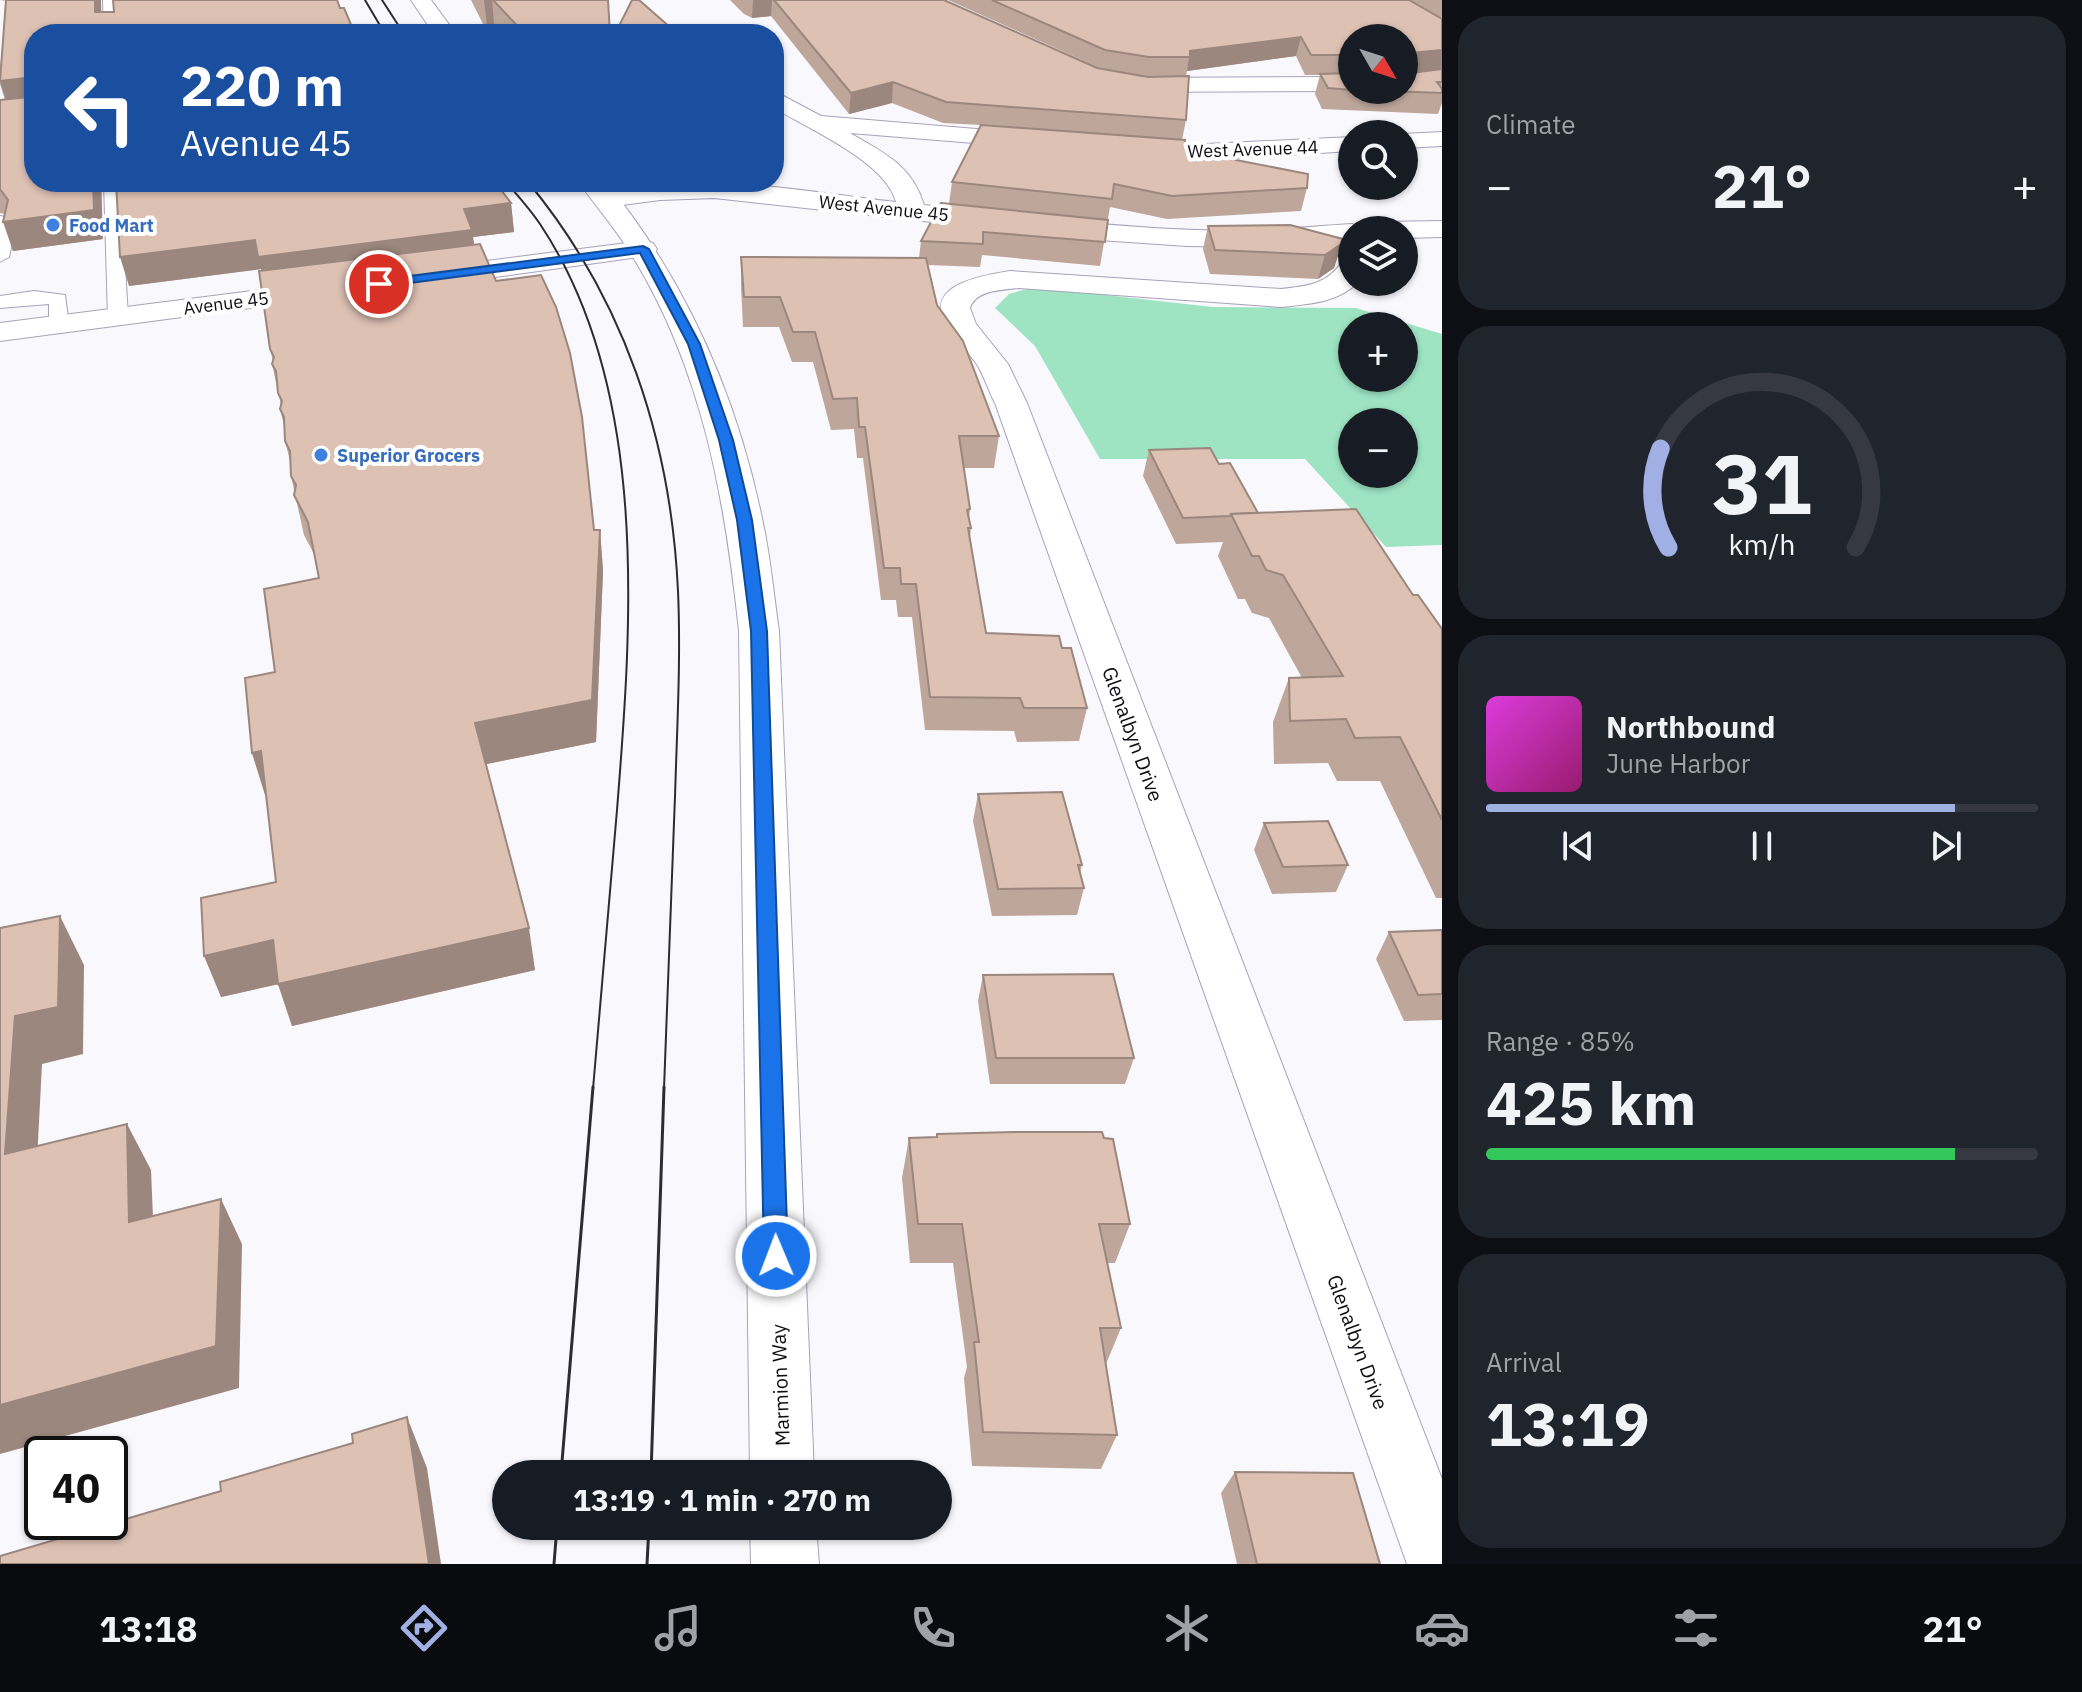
<!DOCTYPE html>
<html lang="en">
<head>
<meta charset="utf-8">
<style>
  :root { --surface:#171b24; --page:#20242c; --text:#f1f3f6; --muted:#9ea1a6; --line:#363941; --accent:#a0afe4 }
  body { margin:0; font-family:"IBM Plex Sans",sans-serif; background:var(--page); color:var(--text); height:100vh; display:flex; flex-direction:column; font-size:30px; white-space:nowrap }
  * { box-sizing:border-box; margin:0 }
  p { font-size:26px; color:var(--muted) }
  .icon { flex:none; width:44px; height:44px; fill:none; stroke:currentColor; stroke-width:2; stroke-linecap:round; stroke-linejoin:round }
  .map { position:relative; flex:1; overflow:hidden }
  .panel { display:flex; flex-direction:column; gap:16px; padding:16px; background:#0d0f14; width:640px }
  .panel>* { flex:none }
  .banner { position:absolute; left:24px; top:24px; width:760px; height:168px; border-radius:32px; box-shadow:0 2px 6px #0004; background:#1a4fa0; color:#fff; overflow:hidden }
  .needle { width:52px; rotate:129deg }
  .fabs { position:absolute; left:1338px; top:24px; display:grid; gap:16px }
  .fabs a { display:grid; place-items:center; width:80px; height:80px; border-radius:50%; background:var(--surface); box-shadow:0 2px 6px #0004; font-size:40px }
  .speed { position:absolute; left:24px; top:1436px; display:flex; gap:16px; font-size:40px; font-weight:700; text-align:center }
  .speed>* { display:grid; place-content:center; width:104px; height:104px; border-radius:50%; background:var(--surface); box-shadow:0 2px 6px #0004; line-height:1 }
  .speed .limit { border:4px solid #111; border-radius:12px; background:#fff; color:#111 }
  .pin { position:absolute; display:grid; place-items:center; width:68px; height:68px; color:#fff; margin:-34px; border:4px solid #fff; border-radius:50%; box-shadow:0 2px 8px #0007 }
  .me { position:absolute; width:88px; margin:-44px; rotate:359deg; stroke-linejoin:round; filter:drop-shadow(0 0 6px #0008) }
  .turn { display:flex; align-items:center; gap:28px; height:168px; padding:0 24px; font-size:36px }
  .turn .icon { width:104px; height:104px; stroke-width:2.5 }
  .turn b { display:block; font-size:56px; line-height:68px }
  .big { font-size:60px; font-weight:700; line-height:1.1 }
  .panel .card { flex:1; display:flex; flex-direction:column; justify-content:center; gap:12px; min-width:0; padding:0 28px; border-radius:32px; background:var(--page) }
  .panel .dial { align-items:center; gap:0 }
  .dial svg { height:208px; overflow:visible; fill:none; stroke:var(--line); stroke-width:7; stroke-linecap:round; text-anchor:middle }
  .dial text { fill:var(--text); stroke:none }
  .song { display:flex; align-items:center; gap:24px }
  .cover { width:96px; height:96px; border-radius:12px; background:linear-gradient(135deg,hsl(300 70% 55%),hsl(320 70% 35%)) }
  .played { height:8px; border-radius:4px; background:linear-gradient(90deg,var(--accent) 85%,var(--line) 85%) }
  .keys { display:flex; justify-content:space-around; direction:ltr }
  .heat { display:flex; justify-content:space-between; align-items:center; font-size:44px; direction:ltr }
  .charge { height:12px; border-radius:6px; background:linear-gradient(90deg,#34c759 85%,var(--line) 0) }
  .trip { position:absolute; left:492px; top:1460px; width:460px; height:80px; border-radius:40px; background:var(--surface); box-shadow:0 2px 6px #0004; font-weight:700; line-height:80px; text-align:center }
  .tabs { display:flex; height:128px; justify-content:space-around; align-items:center; background:#090b0e; color:var(--muted) }
  .tabs .icon { width:56px; height:56px }
  .tabs .selected { color:var(--accent) }
  .tabs b { font-size:36px; color:var(--text) }
  main { display:flex; flex:1; min-height:0 }
  .map>svg:first-child { display:block }
  .green { fill:#9ee4c3; fill-rule:evenodd }
  .lines { fill:none; stroke-linecap:round; stroke-linejoin:round }
  .service-casing { stroke:#a8a1bb; stroke-width:2 }
  .minor-casing { stroke:#a8a1bb; stroke-width:2 }
  .tertiary-casing { stroke:#a8a1bb; stroke-width:2 }
  .service { fill:#fff; fill-rule:evenodd }
  .minor { fill:#fff; fill-rule:evenodd }
  .tertiary { fill:#fff; fill-rule:evenodd }
  .tram-far1 { stroke:#2e2c33; stroke-width:2 }
  .tram { stroke:#2e2c33; stroke-width:3 }
  .wall { fill:#bea69a; fill-rule:evenodd }
  .shaded-wall { fill:#9b877d }
  .building { fill:#ddc1b3; stroke:#9b877d; stroke-width:2 }
  .route { fill:#1a73e8; stroke:#114b97; stroke-width:2 }
  .shop-dot { fill:#3f7fe0; stroke:#fff; stroke-width:3 }
  .labels { text-anchor:middle; dominant-baseline:central; stroke-width:8; stroke-linejoin:round; paint-order:stroke }
  .far-street-label { font-size:18px; fill:#0e0c14; stroke:#fff }
  .far-shop-label { font-size:18px; font-weight:bold; fill:#366cbe; stroke:#fff; text-anchor:start }
  .street-label { font-size:20px; fill:#0e0c14; stroke:#fff }
</style>
</head>
<body>
<main>
<div class="map">
<svg width="1442" height="1564" viewBox="0 0 1442 1564">
  <rect width="100%" height="100%" fill="#f9f8fd"/>
  <path class="green" d="M1033,287L1213,307L1356,308L1442,334V545L1386,547L1305,459H1100L1035,346L995,308L1009,294ZM1352,326H1404V378H1352ZM1352,422H1404V474H1352Z"/>
  <g class="lines">
    <defs>
      <g id="service">
        <polygon points="103,0 117,0 118,34 104,34"/>
        <polygon points="104,182 120,182 128,317 118,323 108,317"/>
        <polygon points="0,216 6,217 15,230 9,257 0,262"/>
        <polygon points="34,291 65,295 69,325 66,329 59,331 49,325 49,304 0,308 0,296"/>
      </g>
      <g id="minor">
        <polygon points="1352,77 1352,90 1356,90 1352,91 1129,92 1121,90 1117,85 1121,80 1129,78"/>
        <path d="M774,91L821,116L1035,134L1044,136L1047,141L1044,146L1035,148L850,133C884,153 912,165 924,205C1031,217 1139,231 1248,231C1282,230 1317,226 1352,224L1364,230H1352V240L1251,247L1187,246L1085,239L714,198L660,200L607,207L598,205L594,199L598,193C695,169 799,191 896,202C886,162 809,129 774,108Z"/>
        <polygon points="1442,132 1442,146 1404,148 1402,134"/>
        <polygon points="1352,137 1352,151 1206,160 1144,158 1135,155 1131,150 1135,145 1144,142 1206,144"/>
        <polygon points="1442,221 1442,237 1404,238 1404,230 1366,230 1370,224 1380,222"/>
        <polygon points="643,241 653,243 657,249 653,255 431,286 421,283 417,277 421,271 431,268"/>
        <path d="M1352,259V282H1358C1338,303 1308,304 1281,307L1019,288C1002,290 976,290 970,308L976,324L1008,364L1027,403L1442,1479V1564H1407L995,403C988,390 984,375 976,363C966,349 953,338 945,323C924,284 985,275 1010,271L1281,289C1307,286 1326,285 1342,262Z"/>
        <polygon points="323,282 333,285 338,291 333,297 0,341 0,323"/>
      </g>
      <g id="tertiary">
        <polygon points="411,0 431,0 456,34 434,34"/>
        <path d="M579,182H606C688,283 739,401 764,528C771,562 774,597 779,631L814,1474H750L739,631C725,499 703,372 633,257C617,230 596,207 579,182Z"/>
        <polygon points="750,1526 816,1526 819,1564 751,1564"/>
      </g>
    </defs>
    <use href="#service" class="service-casing"/>
    <use href="#minor" class="minor-casing"/>
    <use href="#tertiary" class="tertiary-casing"/>
    <use href="#service" class="service"/>
    <use href="#minor" class="minor"/>
    <use href="#tertiary" class="tertiary"/>
    <g class="tram-far1">
      <polyline points="365,0 385,34"/>
      <polyline points="382,0 404,34"/>
      <path d="M506,182C518,196 530,209 540,224C650,389 632,623 617,810C609,903 601,996 593,1089"/>
      <path d="M528,182C624,298 671,440 678,591C681,659 677,728 675,797C671,894 668,991 664,1089"/>
    </g>
    <g class="tram">
      <polyline points="561,1474 593,1087"/>
      <polyline points="651,1474 664,1087"/>
      <polyline points="554,1564 557,1526"/>
      <polyline points="647,1564 649,1526"/>
    </g>
  </g>
  <g class="wall">
    <polygon points="0,0 101,0 101,12 337,0 34,34 34,182 101,182 103,239 13,251 5,214 0,213 0,100 5,100 0,84 0,71 6,1"/>
    <polygon points="471,0 608,0 610,34 488,34"/>
    <path d="M730,0H944L1100,68L948,0H1442V17H1439L1442,19V103L1438,114L1322,109L1315,94L1320,75H1305L1296,56L1187,71L1186,76V120L1182,140L1185,145L1202,153L1307,188L1301,211L1167,219L1110,207L1100,266L982,255L980,267L928,265L937,305L999,436L994,468H964L970,509L969,518L971,528L970,537L986,633L1062,648L1087,708L1079,741L1017,742L1014,731L925,730L912,617H898L896,600H881L863,458H857L854,429L831,430L813,362H792L779,327H743L741,286V257L919,258L921,241L949,204L952,182L981,125L943,123L892,103L849,114L771,16L752,18L744,14ZM1352,38L1404,90H1352Z"/>
    <polygon points="511,203 514,232 473,237 474,244 594,530 600,530 603,571 596,742 486,764 535,970 292,1026 278,984 221,997 276,882 266,795 252,753 275,672 319,578 315,556 304,535 291,476 291,465 285,441 285,430 280,409 281,405 272,364 273,361 270,349 261,271 261,269 129,286"/>
    <polygon points="1208,226 1343,239 1334,268 1318,279 1210,274 1203,249"/>
    <polygon points="1149,450 1219,464 1258,513 1413,595 1442,629 1442,898 1436,898 1380,781 1337,781 1328,763 1274,764 1273,722 1289,678 1302,678 1269,618 1252,613 1245,599 1238,599 1218,556 1223,542 1176,544 1143,476"/>
    <polygon points="978,794 1082,865 1080,873 1084,888 1077,915 992,916 973,821"/>
    <polygon points="1264,823 1348,865 1336,892 1272,894 1254,850"/>
    <polygon points="1442,930 1442,1020 1404,1021 1376,959 1389,932"/>
    <polygon points="983,975 1134,1058 1125,1084 990,1084 978,1001"/>
    <polygon points="909,1138 1130,1224 1115,1263 1107,1263 1121,1328 1106,1364 1117,1435 1101,1469 972,1466 964,1378 967,1367 953,1263 910,1263 902,1178"/>
    <polygon points="1235,1472 1380,1564 1237,1564 1221,1493"/>
  </g>
  <g class="shaded-wall">
    <polygon points="95,0 101,0 102,34 95,12"/>
    <polygon points="484,0 492,0 495,33 488,34"/>
    <polygon points="753,0 772,0 771,16 752,18"/>
    <polygon points="1301,37 1296,56 1187,71 1190,51"/>
    <polygon points="1442,50 1442,69 1404,73 1407,56 1410,53"/>
    <polygon points="25,78 34,104 8,107 0,81"/>
    <polygon points="893,82 892,103 849,114 851,93"/>
    <polygon points="93,182 101,182 103,239 13,251 3,222"/>
    <polygon points="511,203 514,232 473,237 476,259 265,286 261,269 129,286 120,257"/>
    <polygon points="1343,239 1334,268 1318,279 1325,255"/>
    <polygon points="600,530 603,571 596,742 482,765 475,723"/>
    <polygon points="261,751 274,793 265,795 252,753"/>
    <polygon points="60,916 84,965 83,1054 42,1064 35,1199 5,1154 15,1016"/>
    <polygon points="529,928 535,970 292,1026 278,984"/>
    <polygon points="273,940 288,982 221,997 204,956"/>
    <polygon points="127,1124 151,1170 155,1266 129,1222"/>
    <polygon points="221,1199 242,1244 239,1388 0,1454 0,1405"/>
    <polygon points="407,1417 427,1468 441,1564 429,1564"/>
  </g>
  <g class="building">
    <polygon points="6,0 95,0 95,12 114,12 113,0 337,0 340,8 344,8 355,34 34,34 34,182 93,182 94,210 3,222 8,200 0,189 0,100 28,97 29,81 25,78 0,81"/>
    <polygon points="493,0 608,0 610,34 525,34"/>
    <polygon points="632,0 639,0 671,28 678,27 685,34 615,34"/>
    <polygon points="774,0 944,0 1097,68 1148,77 1189,76 1186,120 946,102 893,82 851,93"/>
    <polygon points="992,0 1409,0 1442,19 1442,50 1410,53 1407,56 1407,70 1411,73 1442,69 1442,82 1437,82 1442,89 1442,93 1362,90 1404,90 1404,38 1352,38 1352,55 1311,55 1301,37 1190,51 1190,57 1149,57 1105,50"/>
    <polygon points="1352,73 1352,90 1328,88 1320,74"/>
    <polygon points="981,125 1185,140 1185,145 1203,149 1200,153 1308,174 1307,188 1172,196 1114,184 1112,199 952,182"/>
    <polygon points="116,182 495,182 511,203 464,209 472,230 258,257 255,240 120,257"/>
    <polygon points="941,203 1108,220 1105,242 983,232 983,244 921,241"/>
    <polygon points="1290,225 1343,239 1341,244 1325,255 1215,250 1208,226"/>
    <polygon points="480,244 496,281 541,275 556,307 570,353 582,417 594,530 600,530 592,700 475,723 529,928 278,984 273,940 204,956 201,898 276,882 261,751 252,753 245,678 275,672 264,589 319,578 308,522 294,495 296,485 291,476 290,451 285,441 284,417 280,409 282,401 278,393 276,371 272,364 274,357 270,349 259,271"/>
    <polygon points="741,257 926,258 937,305 963,341 999,436 959,436 970,509 967,510 971,528 968,528 986,633 1059,636 1062,648 1071,648 1087,708 1024,708 1020,698 930,697 916,584 901,584 900,568 884,568 865,427 859,427 857,398 833,399 815,332 793,332 780,297 744,297"/>
    <polygon points="1210,448 1219,464 1230,463 1258,513 1231,514 1230,516 1183,518 1149,450"/>
    <polygon points="1356,509 1413,595 1418,595 1442,629 1442,820 1400,737 1355,738 1346,719 1290,721 1289,678 1343,676 1283,575 1266,570 1259,556 1252,556 1231,514"/>
    <polygon points="1062,792 1082,865 1078,865 1084,888 998,889 978,794"/>
    <polygon points="1328,821 1348,865 1283,867 1264,823"/>
    <polygon points="60,916 58,1007 15,1016 5,1154 127,1124 129,1222 221,1199 216,1346 0,1405 0,928"/>
    <polygon points="1442,930 1442,994 1418,995 1389,932"/>
    <polygon points="1113,974 1134,1058 996,1058 983,975"/>
    <polygon points="1014,1132 1102,1132 1104,1138 1113,1139 1130,1224 1099,1224 1121,1328 1100,1328 1117,1435 983,1432 974,1342 979,1342 962,1224 918,1224 909,1138 937,1137 937,1134"/>
    <polygon points="407,1417 429,1564 0,1564 0,1556 221,1491 220,1482 353,1443 352,1434"/>
    <polygon points="1235,1472 1353,1473 1380,1564 1257,1564"/>
  </g>
  <polygon class="route" points="643,246 649,249 700,344 733,440 752,520 767,631 788,1256 785,1264 776,1267 767,1264 764,1256 751,631 737,520 719,440 688,344 640,253 379,287 373,284 379,280"/>
  <g class="shop-dot">
    <circle cx="53" cy="225" r="8"/>
    <circle cx="321" cy="455" r="8"/>
  </g>
  <g class="labels">
    <g class="far-street-label">
      <text transform="translate(1253 149) rotate(-2)">West Avenue 44</text>
      <text transform="translate(884 208) rotate(6)">West Avenue 45</text>
      <text transform="translate(226 303) rotate(-7)">Avenue 45</text>
    </g>
    <g class="far-shop-label">
      <text x="69" y="225">Food Mart</text>
      <text x="337" y="455">Superior Grocers</text>
    </g>
    <g class="street-label">
      <text transform="translate(1133 734) rotate(70)">Glenalbyn Drive</text>
      <text transform="translate(1358 1342) rotate(70)">Glenalbyn Drive</text>
      <text transform="translate(780 1385) rotate(-92)">Marmion Way</text>
    </g>
  </g>
</svg>
<div class="fabs">
<a><svg class="needle" viewBox="-14 -14 28 28"><path d="M0-13l5 13h-10z" fill="#e53935"/><path d="M0 13l5-13h-10z" fill="#9ea1a6"/></svg></a>
<a><svg class="icon" aria-label="search" viewBox="0 0 24 24"><circle cx="10" cy="10" r="6"/><path d="M15 15l6 6"/></svg></a>
<a><svg class="icon" aria-label="layers" viewBox="0 0 24 24"><path d="M12 4l9 5-9 5-9-5zM3 14l9 5 9-5"/></svg></a>
<a>+</a>
<a>−</a>
</div>
<div class="speed"><div class="limit">40</div></div>
<div class="pin" style="left:379px;top:284px;background:#d93025"><svg class="icon" aria-label="arrive" viewBox="0 0 24 24"><path d="M6 21V4h12l-3 4 3 4H6"/></svg></div>
<svg class="me" style="left:776px;top:1256px" viewBox="-20 -20 40 40"><circle r="17" fill="#1a73e8" stroke="#fff" stroke-width="3"/><path d="M0-11L8 9 0 5-8 9z" fill="#fff"/></svg>
<div class="trip">13:19 · 1 min · 270 m</div>
<div class="banner">
<div class="turn"><svg class="icon" aria-label="left" viewBox="0 0 24 24"><path d="M17 20v-9H6M10 6l-5 5 5 5"/></svg><div><b>220 m</b>Avenue 45</div></div>
</div>
</div>
<section class="panel">
<div class="card"><p>Climate</p>
<div class="heat"><a>−</a><b class="big">21°</b><a>+</a></div>
</div>
<div class="card dial"><svg viewBox="0 0 100 80">
<path d="M14 69A42 42 0 1 1 86 69"/>
<path d="M14 69A42 42 0 0 1 11 31" stroke="#a0afe4"/>
<text x="50" y="56" font-size="32" font-weight="700">31</text>
<text x="50" y="72" font-size="11">km/h</text>
</svg></div>
<div class="card">
<div class="song"><i class="cover"></i><div><b>Northbound</b><p>June Harbor</p></div></div>
<div class="played"></div>
<div class="keys"><svg class="icon" aria-label="previous" viewBox="0 0 24 24"><path d="M18 5L8 12l10 7zM5 5v14"/></svg><svg class="icon" aria-label="pause" viewBox="0 0 24 24"><path d="M8 5v14M16 5v14"/></svg><svg class="icon" aria-label="next" viewBox="0 0 24 24"><path d="M6 5l10 7-10 7zM19 5v14"/></svg></div>
</div>
<div class="card"><p>Range · 85%</p><b class="big">425 km</b><div class="charge"></div></div>
<div class="card"><p>Arrival</p><b class="big">13:19</b></div>
</section>
</main>
<nav class="tabs">
<b>13:18</b>
<svg class="icon selected" aria-label="directions" viewBox="0 0 24 24"><path d="M12 3l9 9-9 9-9-9zM9 14v-3h6M13 9l2 2-2 2"/></svg>
<svg class="icon" aria-label="music" viewBox="0 0 24 24"><path d="M9 18V5l10-2v13"/><circle cx="6" cy="18" r="3"/><circle cx="16" cy="16" r="3"/></svg>
<svg class="icon" aria-label="phone" viewBox="0 0 24 24"><path d="M5 4h4l2 5-3 2q2 4 5 5l2-3 5 2v4C11 20 4 13 5 4z"/></svg>
<svg class="icon" aria-label="climate" viewBox="0 0 24 24"><path d="M12 3v18M4 7l16 10M4 17L20 7"/></svg>
<svg class="icon" aria-label="car" viewBox="0 0 24 24"><path d="M5 17H2v-5l4-1 3-4h7l3 4 3 1v5h-3M9 17h6M6 11h13"/><circle cx="7" cy="17" r="2"/><circle cx="17" cy="17" r="2"/></svg>
<svg class="icon" aria-label="filters" viewBox="0 0 24 24"><path d="M4 7h16M4 17h16"/><circle cx="9" cy="7" r="2"/><circle cx="15" cy="17" r="2"/></svg>
<b>21°</b>
</nav>
</body>
</html>
